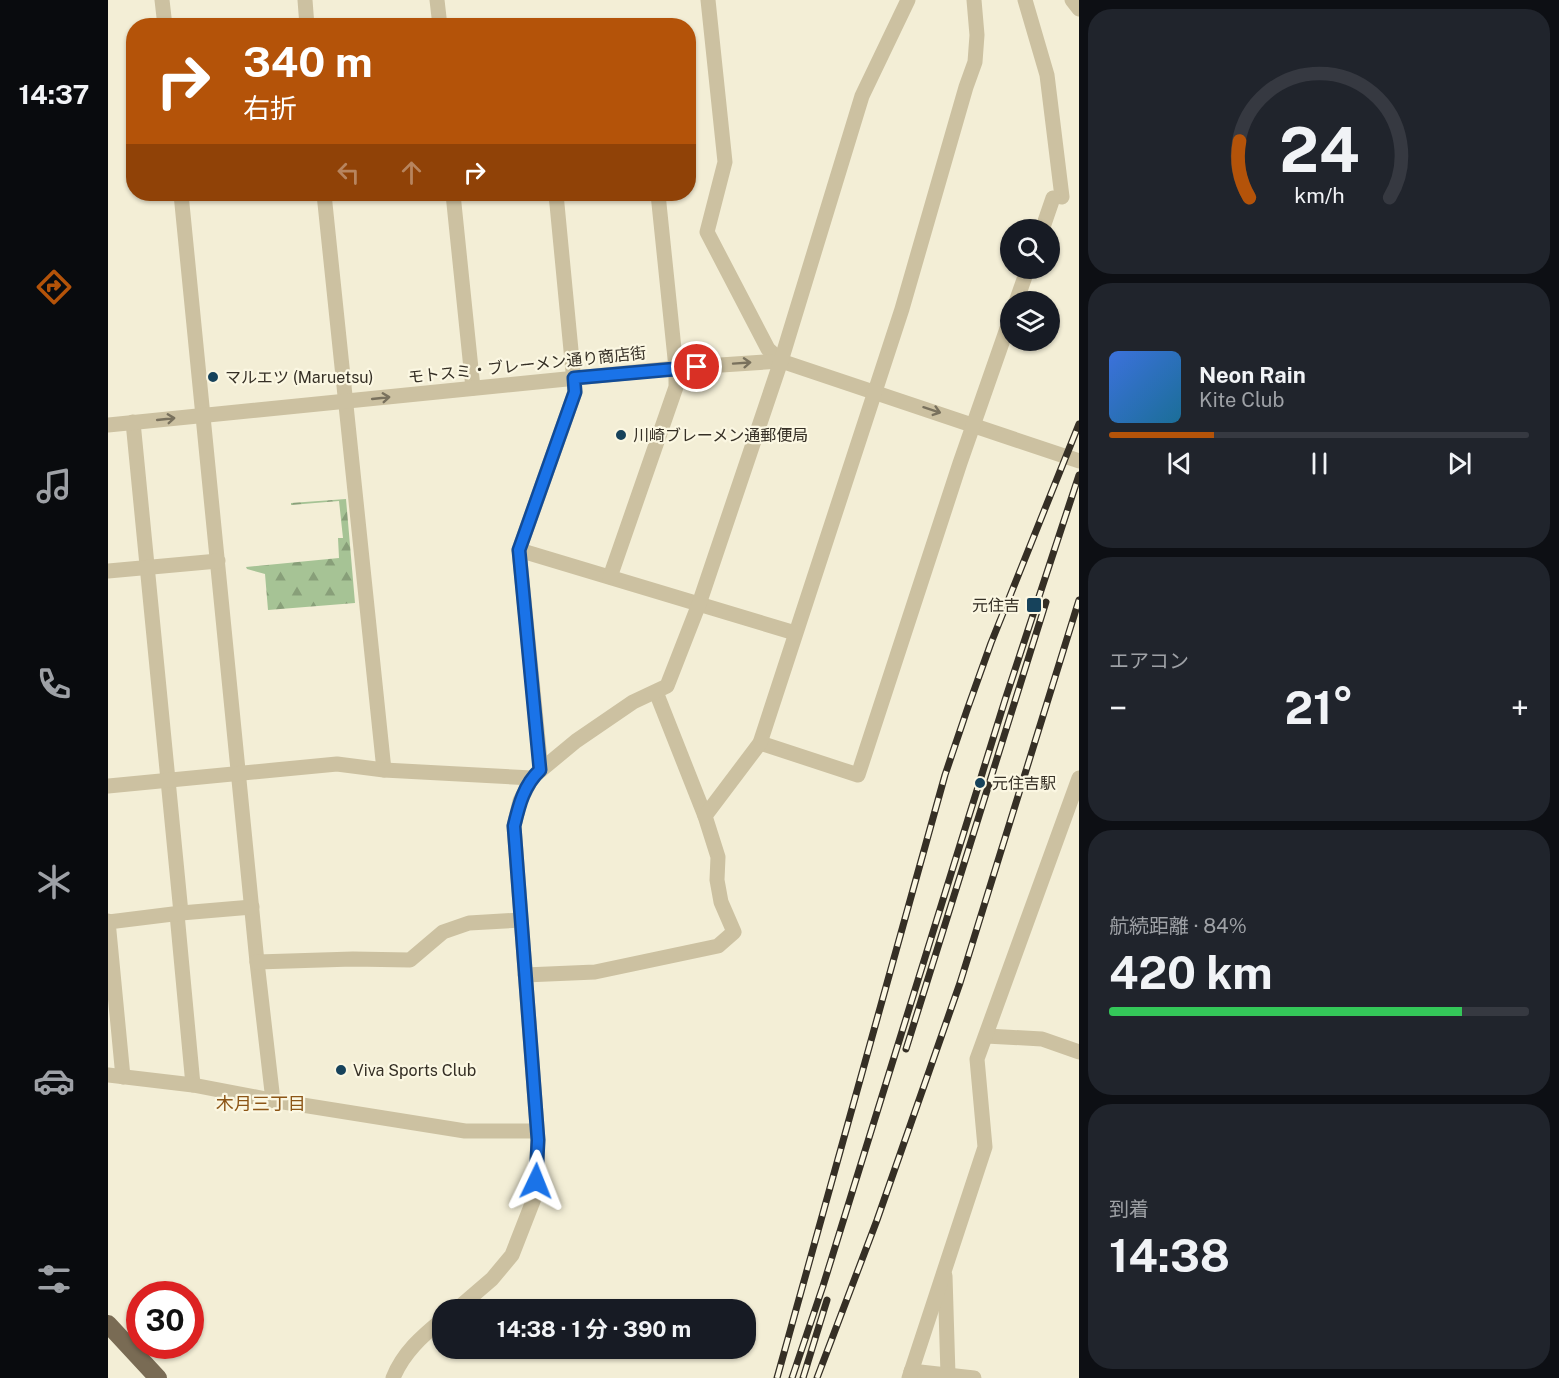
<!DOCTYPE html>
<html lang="ja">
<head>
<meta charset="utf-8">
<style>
  :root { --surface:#171b24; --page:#20242c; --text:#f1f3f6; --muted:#9ea1a6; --line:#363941; --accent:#b45309 }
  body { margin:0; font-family:"Public Sans","Noto Sans JP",sans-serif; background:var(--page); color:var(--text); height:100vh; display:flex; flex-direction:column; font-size:22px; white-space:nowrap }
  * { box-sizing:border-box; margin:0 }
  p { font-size:20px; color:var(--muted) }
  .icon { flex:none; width:33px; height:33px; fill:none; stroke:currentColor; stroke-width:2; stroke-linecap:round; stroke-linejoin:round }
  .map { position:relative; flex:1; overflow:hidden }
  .side { display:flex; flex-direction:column; gap:9px; padding:9px; background:#0d0f14; width:480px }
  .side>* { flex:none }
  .guide { position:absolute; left:18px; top:18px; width:570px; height:183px; border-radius:24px; box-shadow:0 2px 4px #0004; background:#b45309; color:#fff; overflow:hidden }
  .fabs { position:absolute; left:892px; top:219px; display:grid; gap:12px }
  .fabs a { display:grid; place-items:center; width:60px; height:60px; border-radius:50%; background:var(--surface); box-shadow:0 2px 4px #0004; font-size:30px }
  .speed { position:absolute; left:18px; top:1281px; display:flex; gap:12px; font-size:30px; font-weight:700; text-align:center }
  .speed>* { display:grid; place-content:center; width:78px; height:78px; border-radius:50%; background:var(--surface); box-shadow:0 2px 4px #0004; line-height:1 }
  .speed .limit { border:9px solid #d22; background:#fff; color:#111 }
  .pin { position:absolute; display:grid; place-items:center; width:51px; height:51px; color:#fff; margin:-26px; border:3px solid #fff; border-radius:50%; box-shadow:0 2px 6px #0007 }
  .me { position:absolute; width:66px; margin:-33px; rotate:2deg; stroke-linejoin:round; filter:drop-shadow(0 0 4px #0008) }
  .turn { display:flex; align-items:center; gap:21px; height:126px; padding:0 18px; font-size:27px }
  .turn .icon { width:78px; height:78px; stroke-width:2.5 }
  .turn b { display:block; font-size:42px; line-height:51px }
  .lanes { display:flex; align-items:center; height:57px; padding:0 18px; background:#0003; justify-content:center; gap:30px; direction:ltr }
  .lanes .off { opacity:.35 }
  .big { font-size:45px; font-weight:700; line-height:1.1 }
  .side .widget { flex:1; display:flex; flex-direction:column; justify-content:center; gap:9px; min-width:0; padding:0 21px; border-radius:24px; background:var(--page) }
  .side .dial { align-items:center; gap:0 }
  .dial svg { height:156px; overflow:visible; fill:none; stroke:var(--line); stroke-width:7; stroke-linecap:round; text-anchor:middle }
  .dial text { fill:var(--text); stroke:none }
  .song { display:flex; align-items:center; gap:18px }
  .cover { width:72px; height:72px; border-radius:9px; background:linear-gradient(135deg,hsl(220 70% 55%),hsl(200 70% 35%)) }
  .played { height:6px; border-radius:3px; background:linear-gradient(90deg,var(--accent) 25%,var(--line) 25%) }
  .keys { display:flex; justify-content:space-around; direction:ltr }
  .heat { display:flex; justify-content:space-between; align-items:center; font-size:33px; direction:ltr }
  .charge { height:9px; border-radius:4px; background:linear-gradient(90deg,#34c759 84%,var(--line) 0) }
  .trip { position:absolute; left:324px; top:1299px; width:324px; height:60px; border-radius:24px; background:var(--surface); box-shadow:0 2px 4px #0004; font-weight:700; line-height:60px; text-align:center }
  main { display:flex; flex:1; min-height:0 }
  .tab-bar { display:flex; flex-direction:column; width:108px; justify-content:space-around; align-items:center; background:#090b0e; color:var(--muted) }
  .tab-bar .icon { width:42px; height:42px }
  .tab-bar .selected { color:var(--accent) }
  .tab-bar b { font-size:27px; color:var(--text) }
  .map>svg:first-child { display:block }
  .forest { fill:url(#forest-firs) }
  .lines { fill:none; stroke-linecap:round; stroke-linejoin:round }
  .street { stroke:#ccc1a1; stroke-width:15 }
  .primary { stroke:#796b54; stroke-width:18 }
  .rail-casing { stroke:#352f25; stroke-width:7 }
  .rail { stroke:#fbf7e2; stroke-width:4.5; stroke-dasharray:14; stroke-linecap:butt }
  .oneway { stroke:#79715d }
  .route-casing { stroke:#114b97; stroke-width:15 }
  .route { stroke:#1a73e8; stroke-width:10 }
  .poi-dot { fill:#16425b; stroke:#fbf7e2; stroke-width:2 }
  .labels { text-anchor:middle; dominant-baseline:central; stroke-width:4.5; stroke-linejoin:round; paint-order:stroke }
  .street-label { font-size:16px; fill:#352f25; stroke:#fbf7e2 }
  .poi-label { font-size:16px; fill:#352f25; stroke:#fbf7e2; text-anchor:start }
  .neighbourhood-label { font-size:18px; fill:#8c5516; stroke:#fbf7e2 }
</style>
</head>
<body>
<main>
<nav class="tab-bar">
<b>14:37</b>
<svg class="icon selected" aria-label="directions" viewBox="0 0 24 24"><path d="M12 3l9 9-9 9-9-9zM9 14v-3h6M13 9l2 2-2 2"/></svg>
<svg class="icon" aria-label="music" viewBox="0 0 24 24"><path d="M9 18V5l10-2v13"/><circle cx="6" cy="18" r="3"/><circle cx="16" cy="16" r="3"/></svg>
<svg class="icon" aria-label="phone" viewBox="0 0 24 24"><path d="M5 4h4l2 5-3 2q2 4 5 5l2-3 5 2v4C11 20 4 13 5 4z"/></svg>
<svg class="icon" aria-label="climate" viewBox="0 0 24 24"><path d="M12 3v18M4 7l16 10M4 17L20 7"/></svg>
<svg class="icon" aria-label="car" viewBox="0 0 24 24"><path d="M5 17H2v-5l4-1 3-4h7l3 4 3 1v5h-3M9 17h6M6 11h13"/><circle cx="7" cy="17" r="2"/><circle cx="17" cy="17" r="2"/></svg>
<svg class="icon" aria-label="filters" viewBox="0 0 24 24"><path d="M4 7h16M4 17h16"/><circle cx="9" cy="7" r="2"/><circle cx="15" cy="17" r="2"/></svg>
</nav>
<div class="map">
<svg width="971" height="1378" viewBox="0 0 971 1378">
  <defs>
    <pattern id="forest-firs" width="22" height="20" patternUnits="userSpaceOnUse" patternTransform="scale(1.5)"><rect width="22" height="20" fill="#a6c395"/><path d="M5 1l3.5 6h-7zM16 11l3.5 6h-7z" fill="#889f79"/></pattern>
  </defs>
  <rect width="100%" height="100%" fill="#f3eed6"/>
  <polygon class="forest" points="238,499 247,603 160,610 157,574 139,569 138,567 231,558 230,538 235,538 231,501 183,505 183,503"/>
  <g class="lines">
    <g class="street">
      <polyline points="54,0 57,26"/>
      <polyline points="197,0 199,26"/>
      <polyline points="329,0 332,26"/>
      <polyline points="600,0 617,162 599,232 660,349 673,361"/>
      <polyline points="917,0 939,75 954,197"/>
      <polyline points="964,0 971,9"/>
      <polyline points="73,194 149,962 164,1092 163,1100"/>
      <polyline points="216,194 276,770"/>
      <polyline points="345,194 365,388"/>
      <polyline points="934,230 945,198"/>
      <polyline points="908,302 920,268"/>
      <polyline points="25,422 73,913"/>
      <polyline points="0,425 568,368 673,361 971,461"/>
      <polyline points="411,550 687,633"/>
      <polyline points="0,571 110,561"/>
      <polyline points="502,577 568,387 568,368 550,194"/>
      <polyline points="548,692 597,816"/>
      <polyline points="652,743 750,775 852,463 903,317"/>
      <polyline points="433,770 411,550 467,392 448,194"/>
      <polyline points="0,786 229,764 276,770 424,778"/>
      <polyline points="69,914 85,1085"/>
      <polyline points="0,921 15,1077"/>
      <polyline points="0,922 73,913 144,907"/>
      <polyline points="149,962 245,959 302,960 335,932 361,923 413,920"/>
      <polyline points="417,975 487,972 610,946 626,932 613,902 609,880 610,857 597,816 652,743 794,309 858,87 867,62 869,35 866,0"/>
      <polyline points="878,1036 934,1039 971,1052"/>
      <polyline points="0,1075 85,1085 163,1100 357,1131 429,1131"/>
      <polyline points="837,1276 840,1375"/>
      <polyline points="348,1310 384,1279 404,1255 427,1196 430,1140 406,826 412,801 424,778 433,770 468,741 525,702 559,686 591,604 673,361 754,96 800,0"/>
      <polyline points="803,1371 866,1378"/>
      <path d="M285,1378C295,1353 314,1336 334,1320"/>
      <polyline points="801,1378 877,1147 869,1059 971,778"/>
    </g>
    <polyline class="primary" points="0,1324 50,1378"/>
    <defs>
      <g id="rail">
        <polyline points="798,1049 938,602"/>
        <polyline points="669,1378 837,775 859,710 883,643 971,424"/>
        <polyline points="684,1378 715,1286 897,700 971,475"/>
        <polyline points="695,1378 719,1300"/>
        <polyline points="709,1378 769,1220 852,983 971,600"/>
      </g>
    </defs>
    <use href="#rail" class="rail-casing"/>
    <use href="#rail" class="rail"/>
  </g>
  <defs><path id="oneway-shaft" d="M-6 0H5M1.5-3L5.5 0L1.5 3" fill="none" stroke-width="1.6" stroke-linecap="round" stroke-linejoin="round" transform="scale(1.5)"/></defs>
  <g class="oneway">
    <use href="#oneway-shaft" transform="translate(634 363) rotate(-4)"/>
    <use href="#oneway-shaft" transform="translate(273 398) rotate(-6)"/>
    <use href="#oneway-shaft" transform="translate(824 410) rotate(18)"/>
    <use href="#oneway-shaft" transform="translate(58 419) rotate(-6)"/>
  </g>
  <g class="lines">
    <defs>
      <path id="route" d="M428,1181L430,1140L406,826C411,805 416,785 432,770L411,550L467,392L466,378L589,367"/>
    </defs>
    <use href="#route" class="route-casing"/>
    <use href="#route" class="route"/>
  </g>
  <g class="poi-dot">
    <circle cx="105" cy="377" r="6"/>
    <circle cx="513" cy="435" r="6"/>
    <rect x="918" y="597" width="16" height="16" rx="3"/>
    <circle cx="872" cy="783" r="6"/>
    <circle cx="233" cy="1070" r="6"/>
  </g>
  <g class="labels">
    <g class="street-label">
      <text transform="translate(419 365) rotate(-6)">モトスミ・ブレーメン通り商店街</text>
    </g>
    <g class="poi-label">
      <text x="117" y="377">マルエツ (Maruetsu)</text>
      <text x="525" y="435">川崎ブレーメン通郵便局</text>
      <text x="912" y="605" text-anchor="end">元住吉</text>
      <text x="884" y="783">元住吉駅</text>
      <text x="245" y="1070">Viva Sports Club</text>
    </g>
    <g class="neighbourhood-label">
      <text x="153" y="1103">木月三丁目</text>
    </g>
  </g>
</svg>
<div class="fabs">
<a><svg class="icon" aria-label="search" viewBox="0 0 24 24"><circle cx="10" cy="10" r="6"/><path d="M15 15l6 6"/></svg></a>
<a><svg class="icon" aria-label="layers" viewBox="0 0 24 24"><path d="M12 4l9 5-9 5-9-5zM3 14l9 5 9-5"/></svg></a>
</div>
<div class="speed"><div class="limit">30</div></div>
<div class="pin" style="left:589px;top:367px;background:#d93025"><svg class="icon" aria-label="arrive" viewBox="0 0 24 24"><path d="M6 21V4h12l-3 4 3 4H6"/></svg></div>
<svg class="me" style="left:428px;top:1181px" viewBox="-20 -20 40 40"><path d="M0-17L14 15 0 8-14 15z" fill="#1a73e8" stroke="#fff" stroke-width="4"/></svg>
<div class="trip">14:38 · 1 分 · 390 m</div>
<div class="guide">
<div class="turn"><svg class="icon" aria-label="right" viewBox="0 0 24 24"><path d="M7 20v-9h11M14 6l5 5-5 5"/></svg><div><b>340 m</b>右折</div></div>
<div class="lanes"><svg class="icon off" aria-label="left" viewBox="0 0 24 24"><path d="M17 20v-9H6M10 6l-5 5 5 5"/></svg><svg class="icon off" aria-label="ahead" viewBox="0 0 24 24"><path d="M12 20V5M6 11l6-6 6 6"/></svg><svg class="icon" aria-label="right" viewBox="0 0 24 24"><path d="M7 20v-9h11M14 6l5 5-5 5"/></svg></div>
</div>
</div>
<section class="side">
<div class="widget dial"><svg viewBox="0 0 100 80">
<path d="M14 69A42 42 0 1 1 86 69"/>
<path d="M14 69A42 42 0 0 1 9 40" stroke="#b45309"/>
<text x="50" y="56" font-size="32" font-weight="700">24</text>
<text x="50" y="72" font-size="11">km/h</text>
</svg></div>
<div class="widget">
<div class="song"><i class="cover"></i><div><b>Neon Rain</b><p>Kite Club</p></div></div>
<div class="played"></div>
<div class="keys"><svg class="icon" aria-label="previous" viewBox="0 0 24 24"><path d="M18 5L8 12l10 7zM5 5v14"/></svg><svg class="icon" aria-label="pause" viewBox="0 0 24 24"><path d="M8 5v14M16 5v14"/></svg><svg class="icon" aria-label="next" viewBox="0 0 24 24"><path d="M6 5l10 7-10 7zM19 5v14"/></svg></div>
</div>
<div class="widget"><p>エアコン</p>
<div class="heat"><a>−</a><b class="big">21°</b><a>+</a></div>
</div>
<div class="widget"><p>航続距離 · 84%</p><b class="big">420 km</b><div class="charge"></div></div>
<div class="widget"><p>到着</p><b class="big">14:38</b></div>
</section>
</main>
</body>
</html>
